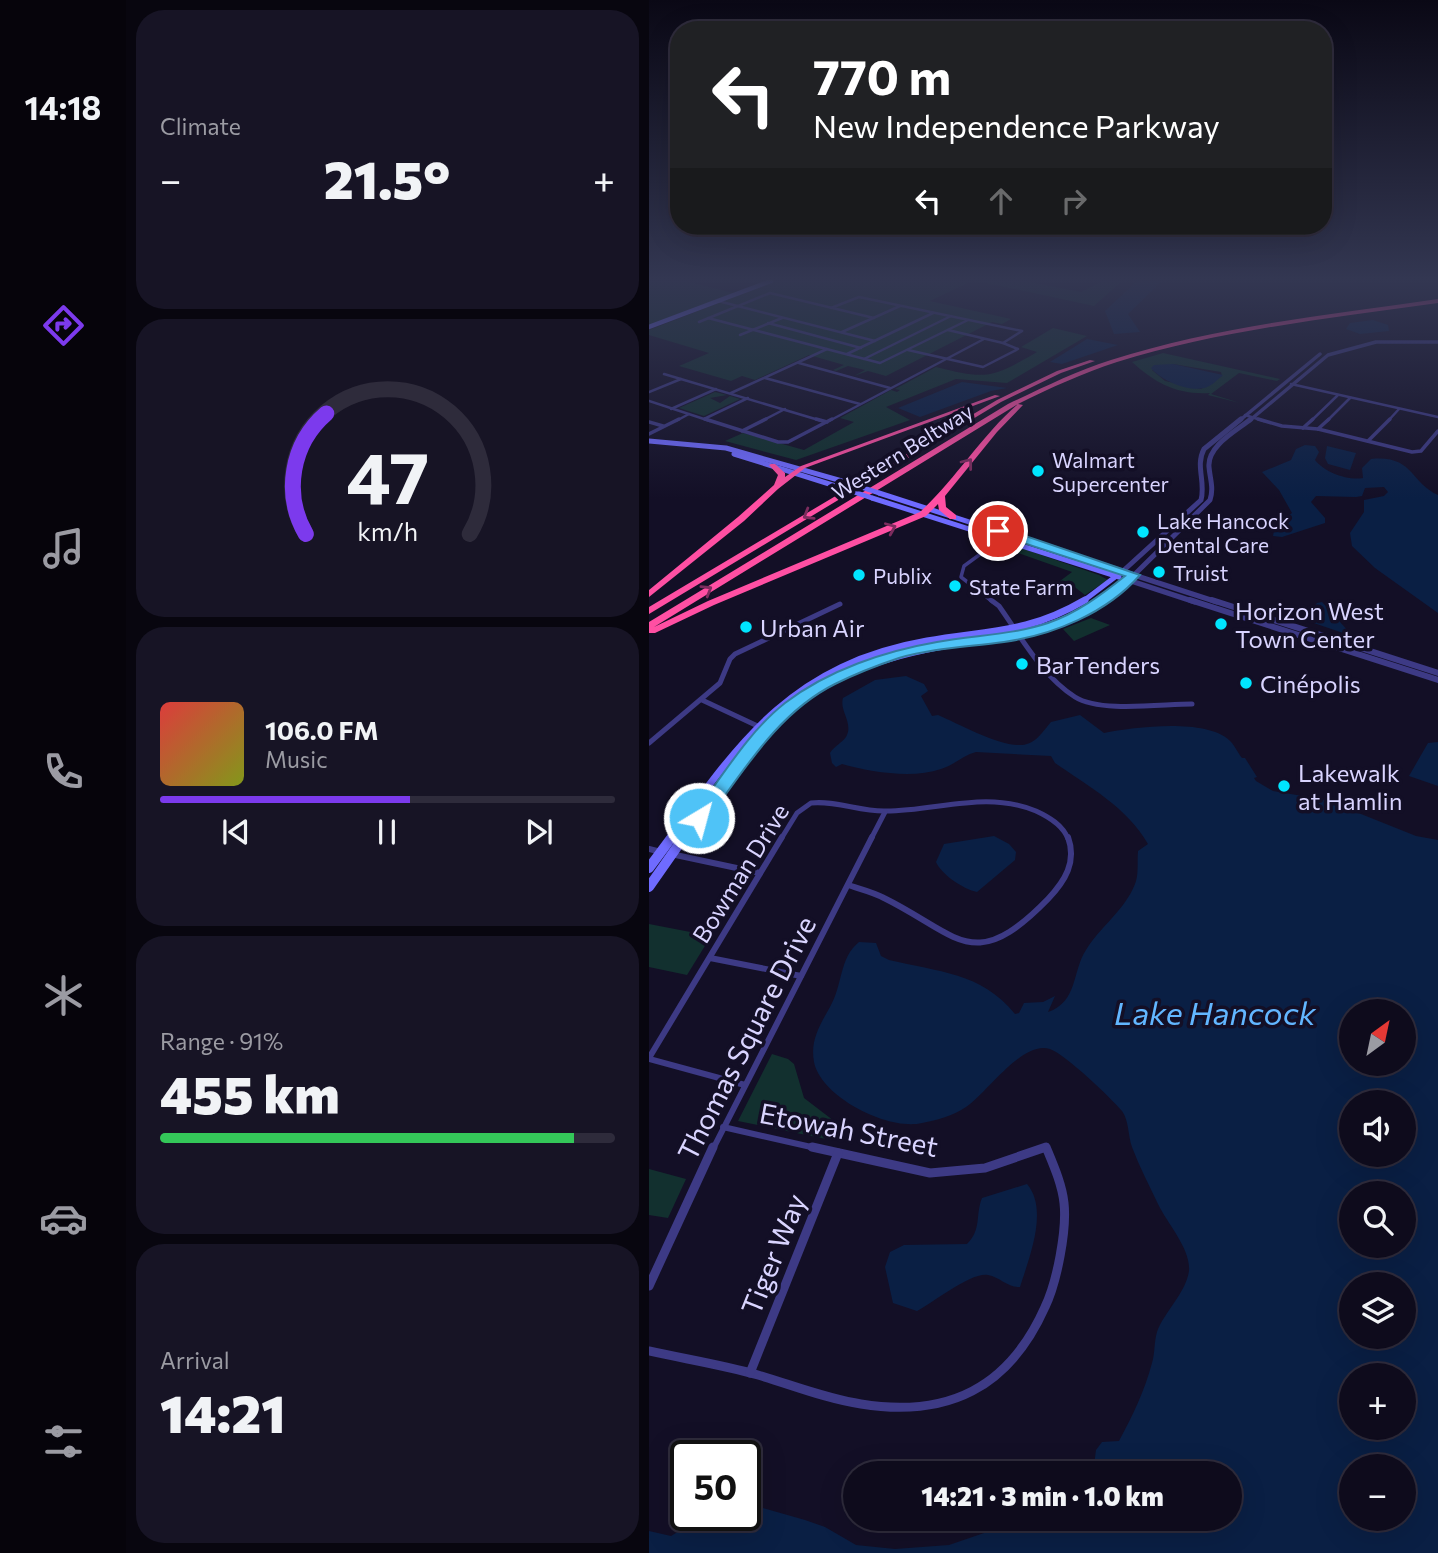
<!DOCTYPE html>
<html lang="en">
<head>
<meta charset="utf-8">
<style>
  :root { --surface:#0e0b1c; --page:#171425; --text:#f1f3f6; --muted:#9b9ba3; --line:#2e2b3b; --accent:#7c3aed }
  body { margin:0; font-family:Commissioner,sans-serif; background:var(--page); color:var(--text); height:100vh; display:flex; flex-direction:column; font-size:26px; white-space:nowrap }
  * { box-sizing:border-box; margin:0 }
  p { font-size:23px; color:var(--muted) }
  .icon { flex:none; width:38px; height:38px; fill:none; stroke:currentColor; stroke-width:2; stroke-linecap:round; stroke-linejoin:round }
  .map { position:relative; flex:1; overflow:hidden }
  .details { display:flex; flex-direction:column; gap:10px; padding:10px; background:#08060f; width:523px }
  .details>* { flex:none }
  .hud { position:absolute; left:21px; top:21px; width:662px; height:214px; border-radius:28px; box-shadow:0 7px 28px #0002,0 0 0 2px var(--line); background:#202124; color:#fff; overflow:hidden }
  .needle { width:46px; rotate:33deg }
  .buttons { position:absolute; left:690px; top:999px; display:grid; gap:14px }
  .buttons a { display:grid; place-items:center; width:77px; height:77px; border-radius:50%; background:var(--surface); box-shadow:0 7px 28px #0002,0 0 0 2px var(--line); font-size:35px }
  .speed { position:absolute; left:21px; top:1440px; display:flex; gap:14px; font-size:35px; font-weight:700; text-align:center }
  .speed>* { display:grid; place-content:center; width:91px; height:91px; border-radius:50%; background:var(--surface); box-shadow:0 7px 28px #0002,0 0 0 2px var(--line); line-height:1 }
  .speed .limit { border:4px solid #111; border-radius:10px; background:#fff; color:#111 }
  .pin { position:absolute; display:grid; place-items:center; width:60px; height:60px; color:#fff; margin:-30px; border:4px solid #fff; border-radius:50%; box-shadow:0 2px 7px #0007 }
  .me { position:absolute; width:77px; margin:-38px; rotate:37deg; stroke-linejoin:round; filter:drop-shadow(0 0 5px #0008) }
  .turn { display:flex; align-items:center; gap:24px; height:147px; padding:0 28px; font-size:32px }
  .turn .icon { width:91px; height:91px; stroke-width:2.5 }
  .turn b { display:block; font-size:49px; line-height:60px }
  .lanes { display:flex; align-items:center; height:66px; padding:0 28px; background:#0003; justify-content:center; gap:35px; direction:ltr }
  .lanes .off { opacity:.35 }
  .big { font-size:52px; font-weight:800; line-height:1.1 }
  .details .card { flex:1; display:flex; flex-direction:column; justify-content:center; gap:10px; min-width:0; padding:0 24px; border-radius:28px; background:var(--page) }
  .details .dial { align-items:center; gap:0 }
  .dial svg { height:182px; overflow:visible; fill:none; stroke:var(--line); stroke-width:7; stroke-linecap:round; text-anchor:middle }
  .dial text { fill:var(--text); stroke:none }
  .song { display:flex; align-items:center; gap:21px }
  .cover { width:84px; height:84px; border-radius:10px; background:linear-gradient(135deg,hsl(0 70% 55%),hsl(70 70% 35%)) }
  .played { height:7px; border-radius:4px; background:linear-gradient(90deg,var(--accent) 55%,var(--line) 55%) }
  .keys { display:flex; justify-content:space-around; direction:ltr }
  .heat { display:flex; justify-content:space-between; align-items:center; font-size:38px; direction:ltr }
  .charge { height:10px; border-radius:5px; background:linear-gradient(90deg,#34c759 91%,var(--line) 0) }
  .trip { position:absolute; left:194px; top:1461px; width:399px; height:70px; border-radius:35px; background:var(--surface); box-shadow:0 7px 28px #0002,0 0 0 2px var(--line); font-weight:800; line-height:70px; text-align:center }
  main { display:flex; flex:1; min-height:0 }
  .tab-bar { display:flex; flex-direction:column; width:126px; justify-content:space-around; align-items:center; background:#06040b; color:var(--muted) }
  .tab-bar .icon { width:49px; height:49px }
  .tab-bar .selected { color:var(--accent) }
  .tab-bar b { font-size:32px; color:var(--text) }
  .map>svg:first-child { display:block }
  .green { fill:#12302f; fill-rule:evenodd }
  .water { fill:#0a1f44; fill-rule:evenodd }
  .lines { fill:none; stroke-linecap:round; stroke-linejoin:round }
  .minor-far4 { stroke:#3d3a85; stroke-width:2.5 }
  .minor-far3 { stroke:#3d3a85; stroke-width:3.5 }
  .minor-far2 { stroke:#3d3a85; stroke-width:5 }
  .minor-far1 { stroke:#3d3a85; stroke-width:6 }
  .minor { stroke:#3d3a85; stroke-width:9 }
  .tertiary-far2 { stroke:#3d3a85; stroke-width:3.5 }
  .tertiary-far1 { stroke:#3d3a85; stroke-width:5 }
  .tertiary { stroke:#3d3a85; stroke-width:6 }
  .secondary-far3 { stroke:#6f6bff; stroke-width:4.5 }
  .secondary-far2 { stroke:#6f6bff; stroke-width:5 }
  .secondary-far1 { stroke:#6f6bff; stroke-width:7 }
  .secondary { stroke:#6f6bff; stroke-width:10 }
  .motorway { fill:#ff4fa3; fill-rule:evenodd }
  .secondary-bridge { stroke:#6f6bff; stroke-width:5 }
  .oneway { stroke:#7d2c5e }
  .route { fill:#4fc3f7; stroke:#337fa1; stroke-width:2 }
  .poi-dot { fill:#00e5ff; stroke:#130f26; stroke-width:2.5 }
  .labels { text-anchor:middle; dominant-baseline:central; stroke-width:7; stroke-linejoin:round; paint-order:stroke }
  .far-street-label { font-size:21px; fill:#d9d4ff; stroke:#130f26 }
  .far-poi-label { font-size:21px; fill:#d9d4ff; stroke:#130f26; text-anchor:start }
  .poi-label { font-size:24px; fill:#d9d4ff; stroke:#130f26; text-anchor:start }
  .street-label { font-size:24px; fill:#d9d4ff; stroke:#130f26 }
  .near-street-label { font-size:28px; fill:#d9d4ff; stroke:#130f26 }
  .near-water-label { font-size:32px; font-style:italic; fill:#62b6ff; stroke:#130f26 }
</style>
</head>
<body>
<main>
<nav class="tab-bar">
<b>14:18</b>
<svg class="icon selected" aria-label="directions" viewBox="0 0 24 24"><path d="M12 3l9 9-9 9-9-9zM9 14v-3h6M13 9l2 2-2 2"/></svg>
<svg class="icon" aria-label="music" viewBox="0 0 24 24"><path d="M9 18V5l10-2v13"/><circle cx="6" cy="18" r="3"/><circle cx="16" cy="16" r="3"/></svg>
<svg class="icon" aria-label="phone" viewBox="0 0 24 24"><path d="M5 4h4l2 5-3 2q2 4 5 5l2-3 5 2v4C11 20 4 13 5 4z"/></svg>
<svg class="icon" aria-label="climate" viewBox="0 0 24 24"><path d="M12 3v18M4 7l16 10M4 17L20 7"/></svg>
<svg class="icon" aria-label="car" viewBox="0 0 24 24"><path d="M5 17H2v-5l4-1 3-4h7l3 4 3 1v5h-3M9 17h6M6 11h13"/><circle cx="7" cy="17" r="2"/><circle cx="17" cy="17" r="2"/></svg>
<svg class="icon" aria-label="filters" viewBox="0 0 24 24"><path d="M4 7h16M4 17h16"/><circle cx="9" cy="7" r="2"/><circle cx="15" cy="17" r="2"/></svg>
</nav>
<section class="details">
<div class="card"><p>Climate</p>
<div class="heat"><a>−</a><b class="big">21.5°</b><a>+</a></div>
</div>
<div class="card dial"><svg viewBox="0 0 100 80">
<path d="M14 69A42 42 0 1 1 86 69"/>
<path d="M14 69A42 42 0 0 1 23 16" stroke="#7c3aed"/>
<text x="50" y="56" font-size="32" font-weight="700">47</text>
<text x="50" y="72" font-size="11">km/h</text>
</svg></div>
<div class="card">
<div class="song"><i class="cover"></i><div><b>106.0 FM</b><p>Music</p></div></div>
<div class="played"></div>
<div class="keys"><svg class="icon" aria-label="previous" viewBox="0 0 24 24"><path d="M18 5L8 12l10 7zM5 5v14"/></svg><svg class="icon" aria-label="pause" viewBox="0 0 24 24"><path d="M8 5v14M16 5v14"/></svg><svg class="icon" aria-label="next" viewBox="0 0 24 24"><path d="M6 5l10 7-10 7zM19 5v14"/></svg></div>
</div>
<div class="card"><p>Range · 91%</p><b class="big">455 km</b><div class="charge"></div></div>
<div class="card"><p>Arrival</p><b class="big">14:21</b></div>
</section>
<div class="map">
<svg width="789" height="1553" viewBox="0 0 789 1553">
  <rect width="100%" height="100%" fill="#130f26"/>
  <g class="green">
    <polygon points="0,281 36,281 85,293 0,325"/>
    <polygon points="127,281 323,281 281,301 362,319 353,324 343,322 237,376 219,371 205,376 216,370 199,366 187,371 184,370 195,365 160,355 106,380 93,376 82,381 30,366 60,353 0,335 0,330"/>
    <polygon points="328,281 376,281 432,292 454,281 473,281 445,306"/>
    <path d="M404,328L438,336L358,383L307,379L237,407L261,420L147,460L76,441L94,433L155,450L205,422L191,418L242,390L248,392L251,390L246,389L287,367C338,380 343,378 388,352L372,347Z"/>
    <path d="M514,353L631,379L628,381L590,373L562,394L591,403L559,395L561,393C528,395 506,383 483,362ZM524,364L572,372L573,376L552,389L516,381L503,370Z"/>
    <polygon points="66,392 78,395 61,398 71,403 81,396 91,399 55,416 30,408"/>
    <polygon points="355,542 450,575 459,580 436,595 423,585 411,581 423,572 349,546 332,557 348,543"/>
    <polygon points="442,618 461,625 425,641 414,629"/>
    <polygon points="0,924 62,936 38,975 0,967"/>
    <polygon points="123,1054 139,1059 145,1064 155,1098 189,1124 182,1140 89,1121"/>
    <polygon points="0,1169 37,1179 19,1218 0,1215"/>
  </g>
  <g class="water">
    <polygon points="488,281 513,281 479,314 491,332 465,334 456,311"/>
    <polygon points="724,320 739,325 740,331 711,334 697,329 701,323"/>
    <polygon points="438,339 469,345 413,364 401,362"/>
    <path d="M524,364L574,375C569,379 562,387 555,388C538,392 512,380 502,368L505,365Z"/>
    <polygon points="313,382 358,388 342,391 271,417 249,408"/>
    <path d="M656,445L666,446L670,452L666,460C675,472 699,481 714,478L713,468L722,459C765,455 761,483 789,495V613L726,568L703,546L701,533L715,512V500L735,496L739,492L735,487L716,488L713,496L707,497L667,496L662,502L676,518V523L633,537L624,536L626,526L643,513L630,490L613,472L642,460L647,449Z"/>
    <polygon points="678,446 707,453 701,470 679,464 676,458"/>
    <polygon points="673,602 700,632 694,633 659,621 658,615 668,603"/>
    <path d="M257,676L275,684L279,691L272,696L283,716L289,715C310,724 351,747 373,745C387,744 394,731 402,722L431,715L455,733C485,727 556,718 580,740C585,744 589,753 593,758H596L608,777L605,778L607,781L624,791L677,800L767,836L789,840V1553H0V1531L22,1536L55,1516H96V1507L107,1506L156,1520L176,1527L207,1545L246,1549L300,1545L376,1519H581V1474L444,1473L447,1450L453,1442L470,1441C483,1417 496,1390 503,1363C506,1353 505,1342 508,1332C515,1312 537,1293 540,1271C542,1249 518,1223 509,1204C500,1185 490,1166 483,1147C479,1136 480,1120 473,1111C462,1098 416,1054 401,1049C373,1040 338,1093 317,1107C303,1116 289,1120 273,1123C239,1131 172,1097 165,1062C161,1040 171,1025 181,1007C194,985 190,958 210,942L227,943L232,956L240,960C289,972 332,972 366,1014L370,1013L375,1003L394,1002L406,996L399,1012C429,1002 423,971 437,950C450,928 476,910 486,884C490,875 488,861 489,851L499,844C479,808 439,786 406,763L402,756L327,752C315,755 305,765 292,769C263,779 222,772 193,764L187,767L183,763L181,753C185,746 193,743 197,737C205,723 190,711 194,698L226,680ZM702,1012H754V1064H702ZM702,1102H754V1155H702ZM702,1194H754V1246H702ZM702,1284H754V1337H702ZM702,1376H754V1428H702ZM702,1466H754V1519H702Z"/>
    <polygon points="789,742 789,786 760,776 779,743"/>
    <path d="M345,836L360,844L367,852L366,860L328,892C314,889 293,875 287,862L295,844Z"/>
    <path d="M378,1184C400,1210 380,1258 371,1287C359,1288 351,1277 339,1275C322,1272 285,1302 268,1311L244,1303L236,1267L241,1252L255,1245L318,1244C333,1229 326,1216 333,1198Z"/>
  </g>
  <g class="lines">
    <g class="minor-far4">
      <polyline points="69,301 226,341"/>
      <polyline points="182,308 210,297 373,331"/>
      <polyline points="59,318 231,363 319,320"/>
      <polyline points="50,322 121,293 225,318"/>
      <polyline points="119,323 212,348"/>
      <polyline points="299,330 354,343"/>
      <polyline points="193,332 251,306"/>
      <polyline points="91,335 133,318"/>
      <polyline points="259,350 334,367 369,349 354,343 373,331"/>
      <polyline points="198,354 284,313"/>
      <polyline points="215,359 302,316"/>
      <polyline points="150,363 241,388"/>
      <polyline points="15,374 173,421"/>
      <polyline points="116,378 211,404"/>
      <polyline points="642,384 789,417"/>
      <polyline points="0,392 32,379"/>
      <polyline points="82,393 178,349"/>
      <polyline points="0,401 61,421"/>
      <polyline points="22,409 67,389"/>
      <polyline points="596,415 615,421"/>
      <polyline points="55,419 99,398"/>
      <polyline points="27,421 40,414"/>
      <polyline points="113,421 136,409"/>
      <polyline points="180,421 335,339"/>
      <polyline points="662,421 689,395"/>
      <polyline points="678,421 701,398"/>
      <polyline points="739,421 750,409"/>
    </g>
    <g class="minor-far3">
      <polyline points="56,419 129,442 139,442 183,419"/>
      <polyline points="167,419 178,422"/>
      <polyline points="609,419 633,426 669,429 763,452 772,451 789,431"/>
      <polyline points="0,422 14,426"/>
      <polyline points="654,428 664,419"/>
      <polyline points="669,429 680,419"/>
      <polyline points="93,431 117,419"/>
      <polyline points="0,434 30,419"/>
      <polyline points="719,441 741,419"/>
      <polyline points="344,602 312,577 315,566 352,539"/>
    </g>
    <g class="minor-far2">
      <path d="M342,600L350,606C372,637 393,676 426,697C451,713 513,704 543,704"/>
      <polyline points="53,700 117,730"/>
      <polyline points="0,743 71,683 81,659 86,654 191,604"/>
      <path d="M132,839L148,813L162,803C186,800 212,812 237,811C289,811 336,790 387,811C400,817 414,825 419,839"/>
      <polyline points="222,839 236,812"/>
    </g>
    <g class="minor-far1">
      <polyline points="0,849 12,852"/>
      <polyline points="22,854 111,873"/>
      <path d="M199,885C211,889 224,892 235,898C310,935 324,976 399,899C416,881 428,862 419,837"/>
      <polyline points="61,958 152,976"/>
      <polyline points="0,1058 133,837"/>
      <polyline points="0,1059 96,1085"/>
      <polyline points="74,1127 171,1149"/>
      <polyline points="64,1149 223,837"/>
      <polyline points="392,1149 398,1149"/>
    </g>
    <g class="minor">
      <polyline points="0,1286 64,1147"/>
      <path d="M0,1351C36,1359 74,1365 109,1375C143,1385 178,1399 212,1404C299,1418 360,1388 396,1307C408,1282 418,1230 415,1203C413,1184 404,1164 397,1147L336,1168L281,1173L163,1147"/>
      <polyline points="101,1373 189,1153"/>
    </g>
    <g class="tertiary-far2">
      <polyline points="590,421 671,354"/>
      <polyline points="600,421 679,355 727,342 789,342"/>
    </g>
    <g class="tertiary-far1">
      <path d="M474,571L552,500C557,482 546,466 555,449L592,419"/>
      <polyline points="479,580 546,602"/>
      <path d="M568,602L485,575L561,500C565,488 561,479 560,467C558,446 587,431 602,419"/>
    </g>
    <g class="tertiary">
      <polyline points="541,600 789,680"/>
      <polyline points="563,600 789,673"/>
    </g>
    <polyline class="secondary-far3" points="0,327 122,281"/>
    <g class="secondary-far2">
      <polyline points="0,441 77,448 200,483"/>
      <polyline points="85,454 193,488"/>
      <polyline points="230,493 485,575 450,602"/>
      <polyline points="223,498 470,577"/>
      <polyline points="433,602 474,571"/>
    </g>
    <g class="secondary-far1">
      <path d="M21,839C93,737 147,664 278,641C340,630 378,634 436,600"/>
      <path d="M34,839C113,726 157,669 300,645C352,637 408,631 452,600"/>
    </g>
    <g class="secondary">
      <polyline points="0,868 23,837"/>
      <polyline points="0,887 35,837"/>
    </g>
    <g class="motorway">
      <path d="M789,299V303C681,318 572,330 468,362C434,373 401,388 369,404L374,405L348,432L296,496L297,507L307,515V519H301L290,510L289,504L277,516L65,605L6,633H0V629L2,628L0,629V622L359,404C393,388 427,371 462,360C568,326 679,315 789,299ZM369,404C332,436 307,479 271,512L59,601L5,627Z"/>
      <polygon points="441,360 446,361 412,373 352,402 0,614 0,607 348,400 408,371"/>
      <polygon points="346,395 351,396 156,468 129,489 95,521 0,597 0,590 89,517 125,485 129,475 120,465 122,464 126,464 136,473 136,477 152,466"/>
    </g>
    <g class="secondary-bridge">
      <polyline points="200,483 230,493"/>
      <polyline points="193,488 223,498"/>
    </g>
  </g>
  <defs><path id="oneway-chevron" d="M-2-3.5L2.5 0L-2 3.5" fill="none" stroke-width="1.6" stroke-linecap="round" stroke-linejoin="round" transform="scale(1.75)"/></defs>
  <g class="oneway">
    <use href="#oneway-chevron" transform="translate(319 463) rotate(-52)"/>
    <use href="#oneway-chevron" transform="translate(159 515) rotate(149)"/>
    <use href="#oneway-chevron" transform="translate(242 528) rotate(-23)"/>
    <use href="#oneway-chevron" transform="translate(58 590) rotate(-31)"/>
  </g>
  <linearGradient id="sky" x2="0" y2="1"><stop stop-color="#0a0815"/><stop offset="0.56" stop-color="#333752"/><stop offset="1" stop-color="#333752" stop-opacity="0"/></linearGradient>
  <rect width="789" height="499" fill="url(#sky)"/>
  <path class="route" d="M344,528H353L491,575C458,613 404,635 355,642C320,647 284,648 250,658C229,665 206,674 186,684C128,713 94,772 56,823H45L42,818L45,814C73,777 99,732 136,703C179,670 236,651 288,642C325,635 363,635 399,623C428,613 452,595 476,576L344,533Z"/>
  <g class="poi-dot">
    <circle cx="389" cy="471" r="7"/>
    <circle cx="494" cy="532" r="7"/>
    <circle cx="510" cy="572" r="7"/>
    <circle cx="210" cy="575" r="7"/>
    <circle cx="306" cy="586" r="7"/>
    <circle cx="572" cy="624" r="7"/>
    <circle cx="97" cy="627" r="7"/>
    <circle cx="373" cy="664" r="7"/>
    <circle cx="597" cy="683" r="7"/>
    <circle cx="635" cy="786" r="7"/>
  </g>
  <g class="labels">
    <g class="far-street-label">
      <text transform="translate(253 451) rotate(-32)">Western Beltway</text>
    </g>
    <g class="far-poi-label">
      <text x="403" y="459">Walmart<tspan x="403" dy="24">Supercenter</tspan></text>
      <text x="508" y="520">Lake Hancock<tspan x="508" dy="24">Dental Care</tspan></text>
      <text x="524" y="572">Truist</text>
      <text x="224" y="575">Publix</text>
      <text x="320" y="586">State Farm</text>
    </g>
    <g class="poi-label">
      <text x="586" y="610">Horizon West<tspan x="586" dy="28">Town Center</tspan></text>
      <text x="111" y="627">Urban Air</text>
      <text x="387" y="664">BarTenders</text>
      <text x="611" y="683">Cinépolis</text>
      <text x="649" y="772">Lakewalk<tspan x="649" dy="28">at Hamlin</tspan></text>
    </g>
    <g class="street-label">
      <text transform="translate(91 873) rotate(-58)">Bowman Drive</text>
    </g>
    <g class="near-street-label">
      <text transform="translate(97 1038) rotate(-63)">Thomas Square Drive</text>
      <text transform="translate(200 1129) rotate(11)">Etowah Street</text>
      <text transform="translate(124 1254) rotate(-68)">Tiger Way</text>
    </g>
    <g class="near-water-label">
      <text x="566" y="1012">Lake Hancock</text>
    </g>
  </g>
</svg>
<div class="buttons">
<a><svg class="needle" viewBox="-14 -14 28 28"><path d="M0-13l5 13h-10z" fill="#e53935"/><path d="M0 13l5-13h-10z" fill="#9b9ba3"/></svg></a>
<a><svg class="icon" aria-label="sound" viewBox="0 0 24 24"><path d="M4 9h4l5-4v14l-5-4H4zM17 9q2 3 0 6"/></svg></a>
<a><svg class="icon" aria-label="search" viewBox="0 0 24 24"><circle cx="10" cy="10" r="6"/><path d="M15 15l6 6"/></svg></a>
<a><svg class="icon" aria-label="layers" viewBox="0 0 24 24"><path d="M12 4l9 5-9 5-9-5zM3 14l9 5 9-5"/></svg></a>
<a>+</a>
<a>−</a>
</div>
<div class="speed"><div class="limit">50</div></div>
<div class="pin" style="left:349px;top:531px;background:#d93025"><svg class="icon" aria-label="arrive" viewBox="0 0 24 24"><path d="M6 21V4h12l-3 4 3 4H6"/></svg></div>
<svg class="me" style="left:50px;top:818px" viewBox="-20 -20 40 40"><circle r="17" fill="#4fc3f7" stroke="#fff" stroke-width="3"/><path d="M0-11L8 9 0 5-8 9z" fill="#fff"/></svg>
<div class="trip">14:21 · 3 min · 1.0 km</div>
<div class="hud">
<div class="turn"><svg class="icon" aria-label="left" viewBox="0 0 24 24"><path d="M17 20v-9H6M10 6l-5 5 5 5"/></svg><div><b>770 m</b>New Independence Parkway</div></div>
<div class="lanes"><svg class="icon" aria-label="left" viewBox="0 0 24 24"><path d="M17 20v-9H6M10 6l-5 5 5 5"/></svg><svg class="icon off" aria-label="ahead" viewBox="0 0 24 24"><path d="M12 20V5M6 11l6-6 6 6"/></svg><svg class="icon off" aria-label="right" viewBox="0 0 24 24"><path d="M7 20v-9h11M14 6l5 5-5 5"/></svg></div>
</div>
</div>
</main>
</body>
</html>
